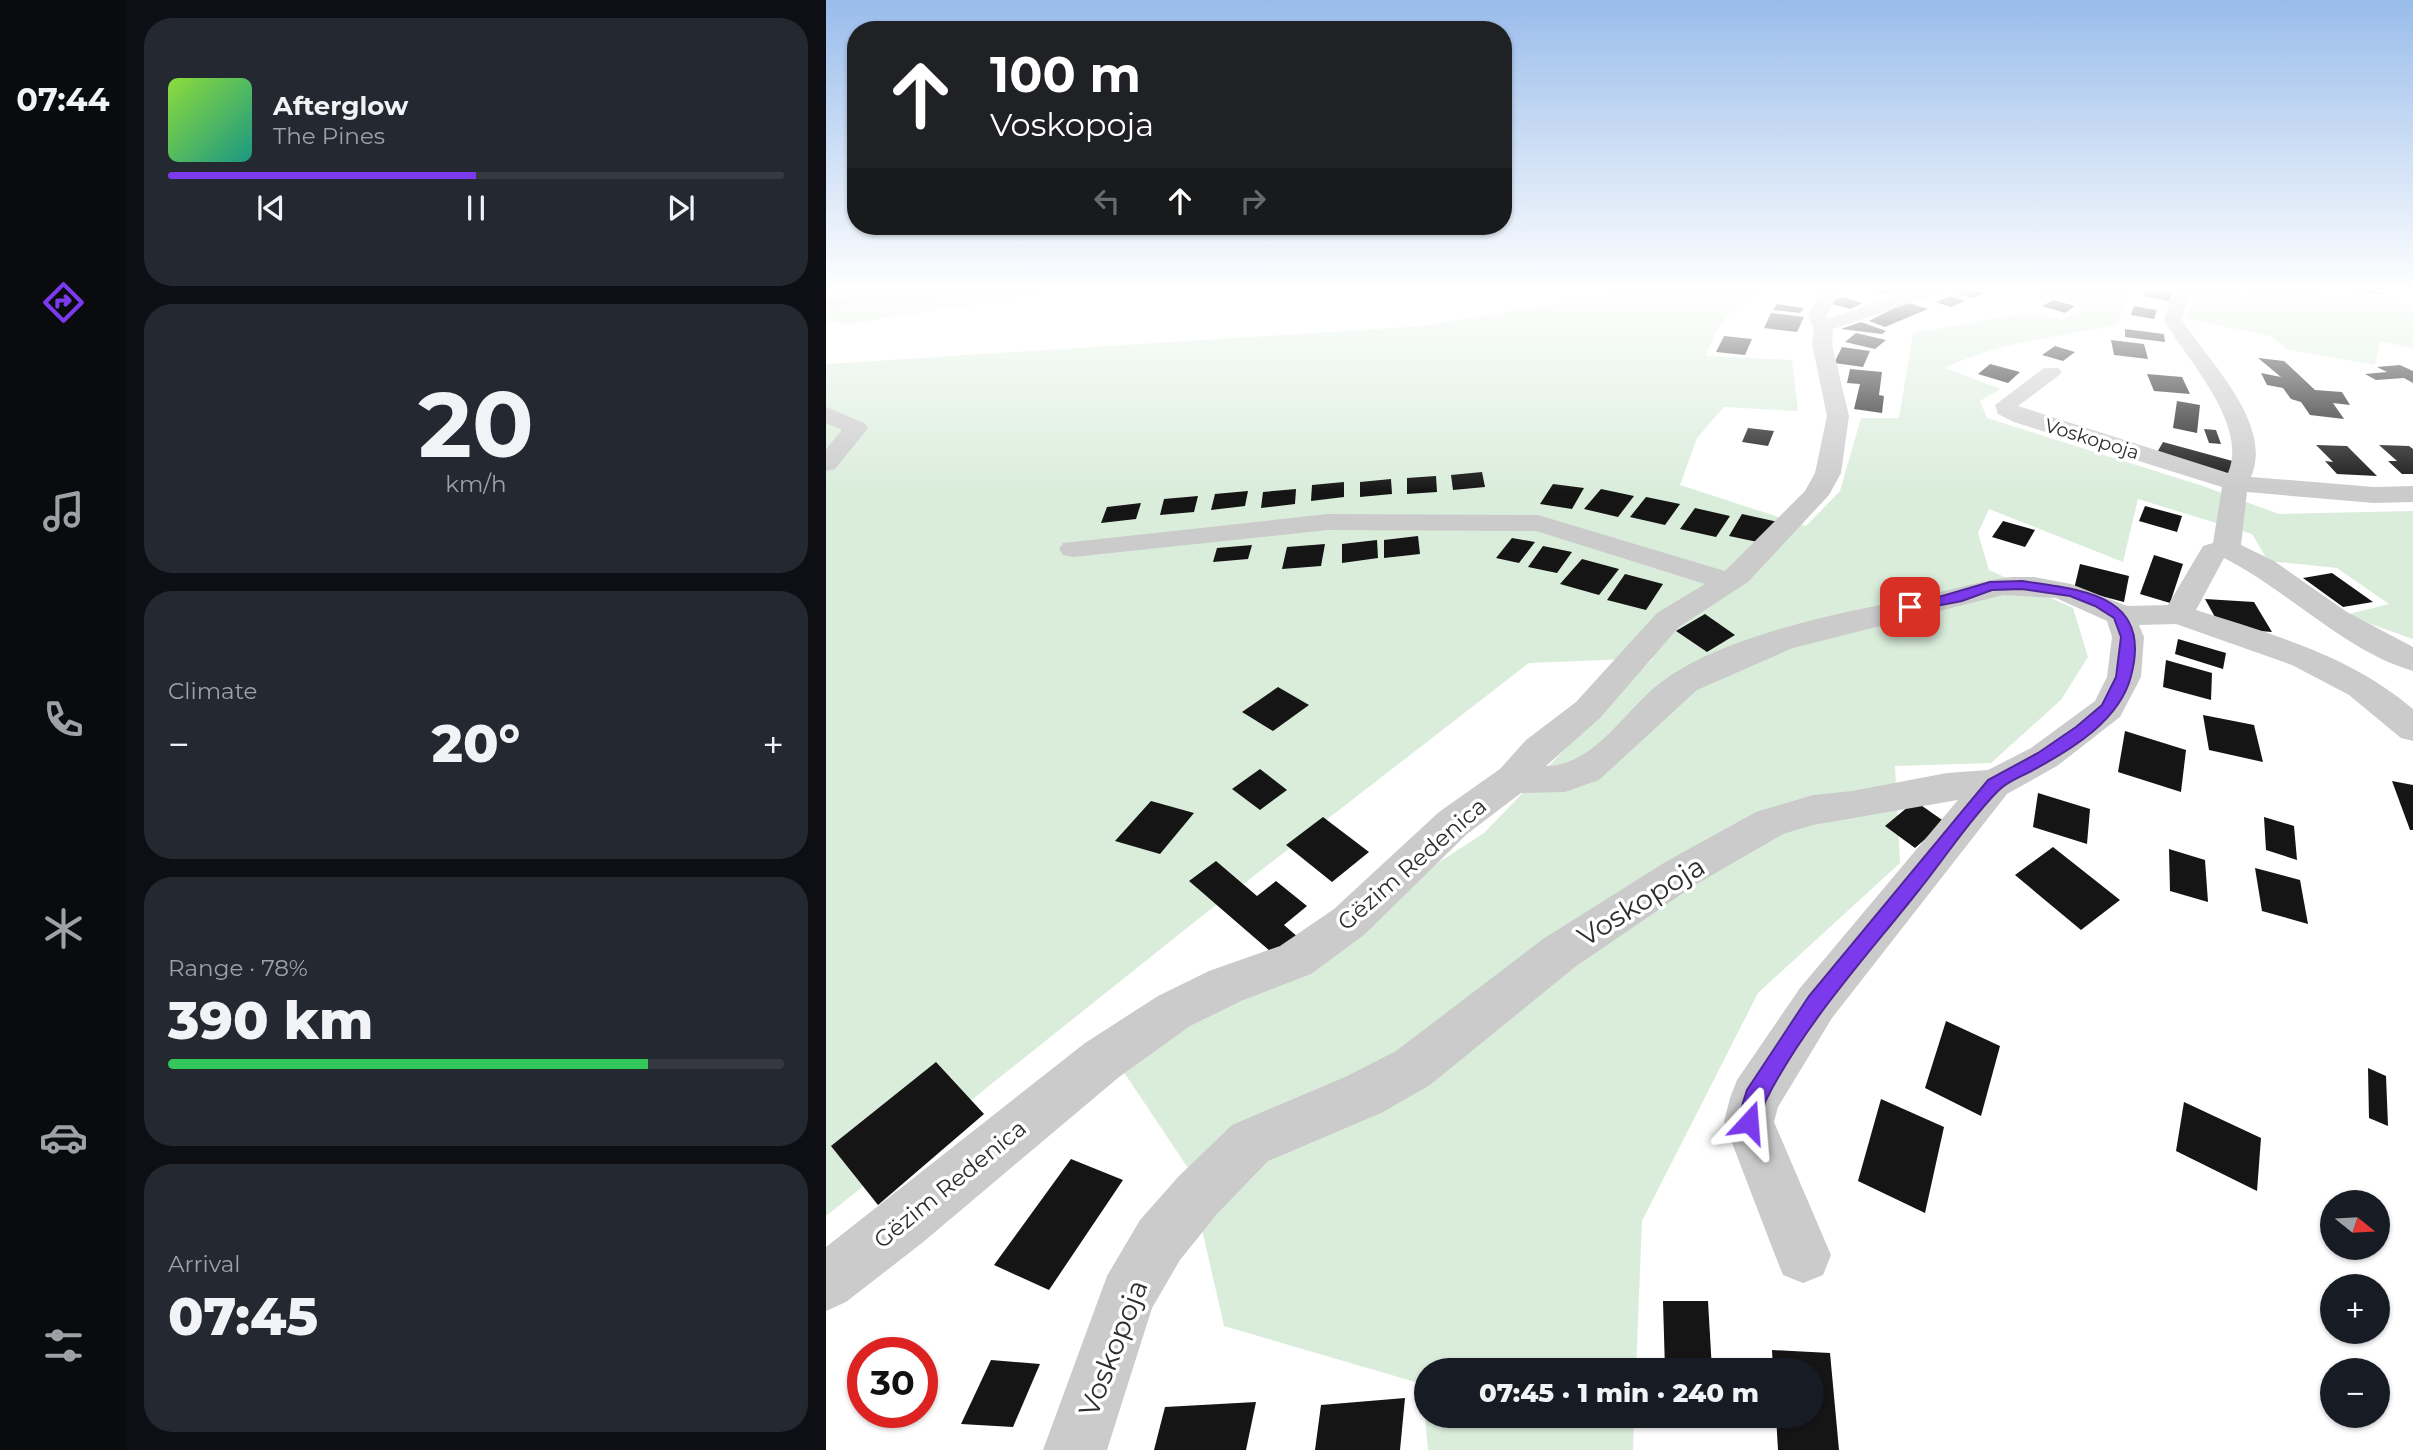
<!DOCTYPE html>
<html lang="en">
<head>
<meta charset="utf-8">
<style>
  :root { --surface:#171b24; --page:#242831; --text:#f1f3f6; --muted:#9ea1a6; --line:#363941; --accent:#7c3aed }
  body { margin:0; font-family:Montserrat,sans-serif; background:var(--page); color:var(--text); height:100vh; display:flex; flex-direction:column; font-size:26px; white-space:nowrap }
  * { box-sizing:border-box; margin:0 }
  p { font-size:23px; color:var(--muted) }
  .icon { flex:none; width:38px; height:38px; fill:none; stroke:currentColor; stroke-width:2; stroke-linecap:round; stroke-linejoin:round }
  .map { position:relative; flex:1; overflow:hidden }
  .sheet { display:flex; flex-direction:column; gap:18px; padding:18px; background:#0d0f14; width:700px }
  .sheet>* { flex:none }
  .hud { position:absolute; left:21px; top:21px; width:665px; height:214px; border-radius:28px; box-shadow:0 2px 5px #0004; background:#202124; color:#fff; overflow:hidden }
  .needle { width:46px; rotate:108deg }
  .buttons { position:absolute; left:1494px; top:1190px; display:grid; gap:14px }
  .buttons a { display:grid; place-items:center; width:70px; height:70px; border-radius:50%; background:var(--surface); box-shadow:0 2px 5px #0004; font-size:35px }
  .speed { position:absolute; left:21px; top:1337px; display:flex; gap:14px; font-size:35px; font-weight:700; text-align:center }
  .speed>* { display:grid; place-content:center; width:91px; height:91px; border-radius:50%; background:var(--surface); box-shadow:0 2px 5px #0004; line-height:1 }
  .speed .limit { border:10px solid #d22; background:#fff; color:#111 }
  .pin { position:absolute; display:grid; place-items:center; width:60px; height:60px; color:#fff; margin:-30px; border-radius:14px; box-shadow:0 4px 10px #0006 }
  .me { position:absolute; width:77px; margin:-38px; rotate:19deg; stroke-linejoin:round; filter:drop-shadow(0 0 5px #0008) }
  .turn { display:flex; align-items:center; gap:24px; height:147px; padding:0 28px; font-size:32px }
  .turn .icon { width:91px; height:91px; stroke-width:2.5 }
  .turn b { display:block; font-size:49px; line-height:60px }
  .lanes { display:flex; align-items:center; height:66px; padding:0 28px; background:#0003; justify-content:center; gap:35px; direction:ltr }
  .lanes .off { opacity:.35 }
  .big { font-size:52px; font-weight:800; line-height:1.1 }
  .sheet .widget { flex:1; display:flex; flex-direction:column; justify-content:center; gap:10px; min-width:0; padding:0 24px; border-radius:28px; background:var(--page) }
  .sheet .dial { align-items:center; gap:0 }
  .dial b { font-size:91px; line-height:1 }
  .song { display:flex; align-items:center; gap:21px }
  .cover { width:84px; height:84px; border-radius:10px; background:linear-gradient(135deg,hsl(90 70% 55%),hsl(170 70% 35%)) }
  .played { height:7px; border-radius:4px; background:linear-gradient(90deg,var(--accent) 50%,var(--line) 50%) }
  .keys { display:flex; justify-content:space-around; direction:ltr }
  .heat { display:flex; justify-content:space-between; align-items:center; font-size:38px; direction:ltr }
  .charge { height:10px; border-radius:5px; background:linear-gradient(90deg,#34c759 78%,var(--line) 0) }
  .trip { position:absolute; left:588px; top:1358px; width:410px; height:70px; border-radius:35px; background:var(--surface); box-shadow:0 2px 5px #0004; font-weight:800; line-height:70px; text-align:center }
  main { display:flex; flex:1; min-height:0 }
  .dock { display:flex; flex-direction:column; width:126px; justify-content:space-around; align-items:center; background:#090b0e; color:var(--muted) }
  .dock .icon { width:49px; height:49px }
  .dock .current { color:var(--accent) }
  .dock b { font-size:32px; color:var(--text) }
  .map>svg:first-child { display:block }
  .green { fill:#daeddb }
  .building { fill:#151515 }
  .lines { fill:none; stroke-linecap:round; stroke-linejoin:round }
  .minor { fill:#cbcbcb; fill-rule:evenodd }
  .route { fill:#7c3aed; stroke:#51269a; stroke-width:2 }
  .labels { text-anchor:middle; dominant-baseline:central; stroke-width:7; stroke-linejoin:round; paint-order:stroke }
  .far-street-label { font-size:19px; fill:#2e2e2e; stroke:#fff }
  .street-label { font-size:23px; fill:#2e2e2e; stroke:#fff }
  .near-street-label { font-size:28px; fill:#2e2e2e; stroke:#fff }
</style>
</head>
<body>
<main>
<nav class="dock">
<b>07:44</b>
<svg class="icon current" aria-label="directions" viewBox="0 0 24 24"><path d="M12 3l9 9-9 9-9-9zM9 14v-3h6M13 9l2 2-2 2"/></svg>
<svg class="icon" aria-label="music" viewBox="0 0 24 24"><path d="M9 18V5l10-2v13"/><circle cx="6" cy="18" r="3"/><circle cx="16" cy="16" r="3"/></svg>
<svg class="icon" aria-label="phone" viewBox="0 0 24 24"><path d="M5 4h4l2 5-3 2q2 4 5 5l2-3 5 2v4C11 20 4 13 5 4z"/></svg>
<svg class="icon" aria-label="climate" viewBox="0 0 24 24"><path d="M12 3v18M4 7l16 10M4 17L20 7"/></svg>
<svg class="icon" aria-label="car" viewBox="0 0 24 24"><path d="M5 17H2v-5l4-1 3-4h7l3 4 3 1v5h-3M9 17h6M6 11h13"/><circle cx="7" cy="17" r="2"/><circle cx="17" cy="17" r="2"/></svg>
<svg class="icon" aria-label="filters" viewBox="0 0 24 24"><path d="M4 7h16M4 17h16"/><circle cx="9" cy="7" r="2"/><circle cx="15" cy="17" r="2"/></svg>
</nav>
<section class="sheet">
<div class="widget">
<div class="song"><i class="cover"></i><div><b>Afterglow</b><p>The Pines</p></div></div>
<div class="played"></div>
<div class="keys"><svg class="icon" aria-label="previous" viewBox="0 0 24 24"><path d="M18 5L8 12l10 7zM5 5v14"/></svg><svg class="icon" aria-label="pause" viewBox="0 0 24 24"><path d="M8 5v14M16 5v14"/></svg><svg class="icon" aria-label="next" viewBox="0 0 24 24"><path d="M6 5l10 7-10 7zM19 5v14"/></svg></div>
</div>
<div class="widget dial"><b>20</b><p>km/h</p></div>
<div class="widget"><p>Climate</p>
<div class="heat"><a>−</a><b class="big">20°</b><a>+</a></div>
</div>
<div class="widget"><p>Range · 78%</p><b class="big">390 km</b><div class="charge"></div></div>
<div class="widget"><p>Arrival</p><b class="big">07:45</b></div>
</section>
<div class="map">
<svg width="1587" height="1450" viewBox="0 0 1587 1450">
  <rect width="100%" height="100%" fill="#fff"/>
  <g class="green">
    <polygon points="0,289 247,289 22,324 0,321"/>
    <path d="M813,289H948C909,304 894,316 880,356L966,360L972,411L898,407L871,438L854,485L980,526L1014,491L1035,418H1073L1087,333L1206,312L1235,320L1259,308L1211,292L1221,289H1309L1296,309L1292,325C1235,336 1172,342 1119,368L1175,389L1154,401L1161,418L1374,485L1453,514L1587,511V639L1519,615L1563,604L1511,568L1442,561L1426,534L1312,499L1297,562L1163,509L1152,533L1163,570L1247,608L1262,657L1235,700L1165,763L1069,766L1074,863L932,993L816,1221L810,1370H600V1416H808L807,1450H602L596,1384L398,1326L362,1168L295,1068L658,833L827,658L703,663L376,916L0,1216V364L597,326Z"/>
    <polygon points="1334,289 1401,289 1416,295 1462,289 1500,289 1491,296 1587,304 1587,348 1554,341 1549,365 1460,349 1445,336 1358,318 1370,298"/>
  </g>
  <g class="building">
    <polygon points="1037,289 1074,289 1055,295"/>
    <polygon points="1145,289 1160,293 1147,298 1130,293"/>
    <polygon points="1321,289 1346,292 1343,301 1318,296"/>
    <polygon points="1517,289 1556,289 1562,290 1553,295"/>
    <polygon points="1124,296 1139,301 1125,307 1110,302"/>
    <polygon points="1016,297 1037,303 1024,309 1003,303"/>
    <polygon points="1227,300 1249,306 1239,313 1216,306"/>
    <polygon points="1080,302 1102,309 1059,327 1043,321"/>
    <polygon points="951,304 978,308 974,313 947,310"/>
    <polygon points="1308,306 1331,310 1328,319 1305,315"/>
    <polygon points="945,313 978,317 971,332 938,328"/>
    <polygon points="1035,322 1060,331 1056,334 1015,329"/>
    <polygon points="1299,329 1338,334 1339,342 1299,337"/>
    <polygon points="1030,333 1060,340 1049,349 1019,342"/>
    <polygon points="898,336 926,339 919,355 890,352"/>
    <polygon points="1285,340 1318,344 1322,359 1288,355"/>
    <polygon points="1229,346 1249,352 1237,361 1216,355"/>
    <polygon points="1016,347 1044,351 1037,367 1008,363"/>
    <polygon points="1432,358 1458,361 1489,390 1516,392 1524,405 1507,403 1518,419 1484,415 1475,402 1465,399 1457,388 1441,385 1435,373 1455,377"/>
    <polygon points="1164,364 1194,372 1182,383 1152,374"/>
    <polygon points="1574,365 1587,371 1587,383 1578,378 1550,380 1539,374 1561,372 1551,367"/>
    <polygon points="1024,369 1056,372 1053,395 1058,396 1056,413 1028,409 1034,384 1021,383"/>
    <polygon points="1321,374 1356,377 1364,394 1328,391"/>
    <polygon points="1351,401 1374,405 1371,433 1347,428"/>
    <polygon points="922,428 948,431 942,446 916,442"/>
    <polygon points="1378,429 1390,430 1395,444 1383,443"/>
    <polygon points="1337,442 1414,463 1408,477 1329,456"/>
    <polygon points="1490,445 1521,446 1551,476 1511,474 1499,461 1507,462"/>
    <polygon points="1553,445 1583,446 1587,449 1587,474 1576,474 1562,461 1571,461"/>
    <polygon points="656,472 659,487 627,490 625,475"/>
    <polygon points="610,476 611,492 581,494 581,478"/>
    <polygon points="565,479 566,494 534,497 534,482"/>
    <polygon points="518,482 518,497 485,501 486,485"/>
    <polygon points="727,484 758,488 746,509 714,504"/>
    <polygon points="470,489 469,504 435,508 437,492"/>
    <polygon points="775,489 808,496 792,517 758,509"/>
    <polygon points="422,491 419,506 385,510 389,494"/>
    <polygon points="372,496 368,512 334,515 338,499"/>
    <polygon points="820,497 854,504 839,525 804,517"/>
    <polygon points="315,503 310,519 275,523 281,507"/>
    <polygon points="1319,506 1356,516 1351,532 1313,521"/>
    <polygon points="869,508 904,516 890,537 854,529"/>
    <polygon points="916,514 952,522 941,544 903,536"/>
    <polygon points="1177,521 1209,530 1199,547 1166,537"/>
    <polygon points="592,536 594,554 558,558 558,540"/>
    <polygon points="686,538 709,542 693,563 670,558"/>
    <polygon points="551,540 552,558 516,563 516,544"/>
    <polygon points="499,544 495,566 456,569 461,547"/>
    <polygon points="426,545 422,559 387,562 391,548"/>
    <polygon points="717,546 746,552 731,573 702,567"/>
    <polygon points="1328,555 1357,564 1344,603 1314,594"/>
    <polygon points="756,559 793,569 773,595 734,584"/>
    <polygon points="1254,564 1303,576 1298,602 1248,589"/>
    <polygon points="1506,573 1547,602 1517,607 1477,578"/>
    <polygon points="799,574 837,584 820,610 781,600"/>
    <polygon points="1379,599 1428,602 1446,632 1395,628"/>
    <polygon points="879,614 909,635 881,652 850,631"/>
    <polygon points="1352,639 1400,653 1397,669 1349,654"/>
    <polygon points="1340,660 1386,673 1385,700 1337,687"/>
    <polygon points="452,687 483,705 447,731 416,712"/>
    <polygon points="1377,715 1428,725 1437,762 1383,750"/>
    <polygon points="1299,731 1360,750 1355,792 1292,772"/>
    <polygon points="434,769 461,790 434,810 406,789"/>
    <polygon points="1566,781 1587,785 1587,830 1584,830"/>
    <polygon points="1212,793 1264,809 1261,844 1207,827"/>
    <polygon points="325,801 368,813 334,854 289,841"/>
    <polygon points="1089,801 1119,822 1089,848 1059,826"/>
    <polygon points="497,817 543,852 506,882 460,845"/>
    <polygon points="1438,817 1468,826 1471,860 1440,850"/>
    <polygon points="1227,847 1294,900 1255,930 1189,875"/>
    <polygon points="1343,849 1379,860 1382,902 1344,891"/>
    <polygon points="390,861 431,896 450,881 481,906 458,925 473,938 451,957 363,881"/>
    <polygon points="1429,868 1474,880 1482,924 1436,911"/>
    <polygon points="1120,1021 1174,1046 1155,1116 1099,1088"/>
    <polygon points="110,1062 158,1114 52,1205 5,1146"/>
    <polygon points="1542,1068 1560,1076 1562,1126 1543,1118"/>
    <polygon points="1055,1099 1118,1127 1099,1213 1032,1181"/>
    <polygon points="1358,1102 1435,1138 1431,1191 1350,1151"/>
    <polygon points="245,1159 297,1180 223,1290 168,1265"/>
    <polygon points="837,1301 882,1301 886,1370 839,1370"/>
    <polygon points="946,1350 1004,1353 1013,1450 952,1450 950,1416 985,1416 985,1370 947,1370"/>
    <polygon points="165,1360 214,1364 187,1427 135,1424"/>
    <polygon points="579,1398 574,1450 489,1450 495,1405"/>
    <polygon points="430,1402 420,1450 328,1450 339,1407"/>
  </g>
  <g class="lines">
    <g class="minor">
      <polygon points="124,289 200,289 191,294 0,308 0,298"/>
      <path d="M998,289H1016L1000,315L1002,319L1092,289H1117L1114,293L1007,329L1006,344L1023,416L1015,473L1003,495L922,582L853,627L774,718L720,766C768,766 799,710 834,683C899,633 1021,612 1102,595C1129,589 1157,580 1185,577H1208L1245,584L1301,606L1342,605L1377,546L1387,543L1396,487L1188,422L1172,414L1169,405L1218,368H1232L1236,372L1232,376L1192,406L1402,473C1423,424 1361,360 1338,320L1345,298L1355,289H1374L1362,300L1356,320C1383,362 1448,424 1425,477L1548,487L1587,486V502L1548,503L1421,492L1415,545L1448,561L1521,612L1587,647V671C1520,652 1460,589 1398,558L1370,610C1446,634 1525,656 1587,709V741L1575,738L1523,695L1466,665L1350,624L1313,625L1318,637L1315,677L1294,717L1231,766L1181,794L1006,1018L952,1107L948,1122L1005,1255L997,1275L977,1283L957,1275L949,1255L898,1122L904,1098L911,1080L974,988L1132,800L987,825L957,834L869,885L749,967L604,1085L555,1113L442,1161L391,1214L354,1260L326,1308L281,1450H217L281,1276L314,1220L353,1176L406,1125L519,1077L570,1051L717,939L841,861L930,812L987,795L1026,791L1121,773L1162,770L1205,748L1269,701L1281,677L1286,637L1281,621L1230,598L1177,595L967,648L871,690L773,780L739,792L695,793L641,834L538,935L485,974L415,1001L364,1026L293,1077L96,1243L20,1302L0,1311V1247L259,1043L332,996L383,971L454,946L508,909L613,812L674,769L700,740L750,702L831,613L879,584L710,531L502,530L247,557L237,555L233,549L237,543L502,514L712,515L899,571L979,491L989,473L1001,416L986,344L988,330L982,315Z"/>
      <polygon points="0,407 38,423 42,428 9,469 0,471 0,449 16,430 0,423"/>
    </g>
  </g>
  <linearGradient id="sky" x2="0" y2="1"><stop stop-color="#99bceb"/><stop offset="0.59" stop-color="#fff"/><stop offset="1" stop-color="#fff" stop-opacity="0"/></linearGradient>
  <rect width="1587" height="492" fill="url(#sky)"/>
  <path class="route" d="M1196,581C1256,590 1327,594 1305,676C1294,720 1246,749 1209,769C1197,776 1181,781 1172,791C1143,820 1119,858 1093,890C1040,957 979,1023 940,1100C936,1109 935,1121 931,1130L923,1134L915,1130L911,1122L921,1090L983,996L1162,780L1212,753L1250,727L1276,705L1290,677L1295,637L1288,618L1269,606L1244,596L1196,589L1166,590L1136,601L1084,611L1078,607L1164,582Z"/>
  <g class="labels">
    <g class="far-street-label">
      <text transform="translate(1266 439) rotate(17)">Voskopoja</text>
    </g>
    <g class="street-label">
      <text transform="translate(586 864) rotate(-41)">Gëzim Redenica</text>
      <text transform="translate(124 1184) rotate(-39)">Gëzim Redenica</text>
    </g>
    <g class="near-street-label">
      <text transform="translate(815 901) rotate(-32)">Voskopoja</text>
      <text transform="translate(287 1348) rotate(-69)">Voskopoja</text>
    </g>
  </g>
</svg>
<div class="buttons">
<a><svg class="needle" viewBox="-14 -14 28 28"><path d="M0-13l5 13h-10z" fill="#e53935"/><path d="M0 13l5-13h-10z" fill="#9ea1a6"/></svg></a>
<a>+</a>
<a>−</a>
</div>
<div class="speed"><div class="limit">30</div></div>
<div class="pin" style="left:1084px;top:607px;background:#d93025"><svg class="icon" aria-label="arrive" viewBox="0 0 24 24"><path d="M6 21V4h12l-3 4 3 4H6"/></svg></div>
<svg class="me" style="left:923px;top:1122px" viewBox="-20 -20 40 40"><path d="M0-17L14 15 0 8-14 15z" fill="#7c3aed" stroke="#fff" stroke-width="4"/></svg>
<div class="trip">07:45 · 1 min · 240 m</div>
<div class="hud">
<div class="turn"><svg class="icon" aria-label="ahead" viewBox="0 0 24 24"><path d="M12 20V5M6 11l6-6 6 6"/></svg><div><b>100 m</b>Voskopoja</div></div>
<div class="lanes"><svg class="icon off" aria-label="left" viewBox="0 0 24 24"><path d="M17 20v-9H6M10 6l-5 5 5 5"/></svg><svg class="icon" aria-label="ahead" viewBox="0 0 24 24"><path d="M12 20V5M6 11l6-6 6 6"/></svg><svg class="icon off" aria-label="right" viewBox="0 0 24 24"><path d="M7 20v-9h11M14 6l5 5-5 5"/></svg></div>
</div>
</div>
</main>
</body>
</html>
